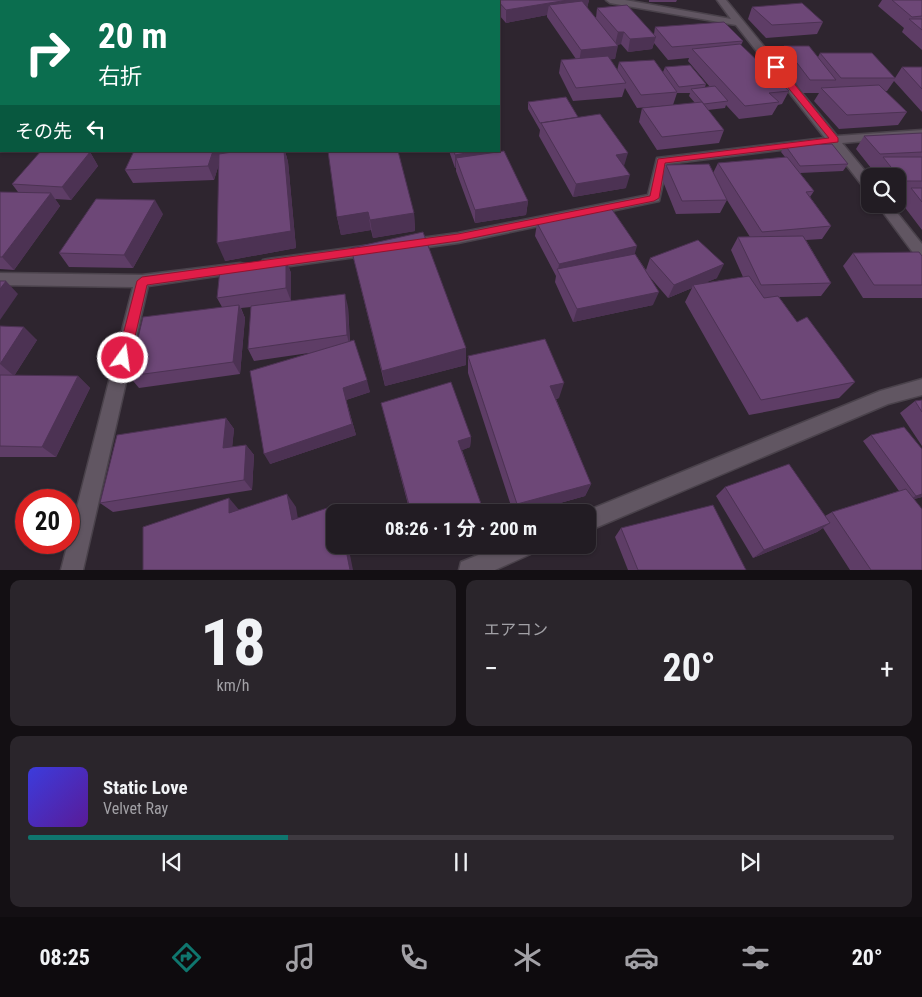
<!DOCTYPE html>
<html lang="ja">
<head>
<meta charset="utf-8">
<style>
  :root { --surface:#221c23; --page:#2a252b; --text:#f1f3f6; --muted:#a2a1a6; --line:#3f3a41; --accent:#0f766e }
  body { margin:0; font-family:"Roboto Condensed","Noto Sans JP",sans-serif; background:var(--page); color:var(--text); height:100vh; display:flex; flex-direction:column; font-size:19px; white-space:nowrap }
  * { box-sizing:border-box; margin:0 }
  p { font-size:16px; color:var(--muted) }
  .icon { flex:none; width:28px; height:28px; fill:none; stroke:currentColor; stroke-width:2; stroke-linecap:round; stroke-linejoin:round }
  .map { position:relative; height:570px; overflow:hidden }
  .details { display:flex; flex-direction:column; gap:10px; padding:10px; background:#130f13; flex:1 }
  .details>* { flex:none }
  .top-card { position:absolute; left:0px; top:0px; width:500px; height:152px; box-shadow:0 1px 4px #0004,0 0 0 1px var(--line); background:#0b6e4f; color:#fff; overflow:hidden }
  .controls { position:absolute; left:861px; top:168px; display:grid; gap:10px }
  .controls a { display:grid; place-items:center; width:45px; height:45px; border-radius:10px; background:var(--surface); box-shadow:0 1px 4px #0004,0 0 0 1px var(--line); font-size:25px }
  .speed { position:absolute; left:15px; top:489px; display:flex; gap:10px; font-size:25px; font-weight:700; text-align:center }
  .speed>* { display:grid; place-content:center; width:65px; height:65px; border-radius:50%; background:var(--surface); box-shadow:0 1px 4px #0004,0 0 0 1px var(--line); line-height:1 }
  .speed .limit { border:8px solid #d22; background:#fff; color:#111 }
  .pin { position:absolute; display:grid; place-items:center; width:42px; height:42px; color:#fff; margin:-21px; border-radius:10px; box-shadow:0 2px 8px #0006 }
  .me { position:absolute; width:55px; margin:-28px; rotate:14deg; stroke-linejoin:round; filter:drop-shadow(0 0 4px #0008) }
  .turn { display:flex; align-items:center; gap:18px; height:105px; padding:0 15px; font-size:22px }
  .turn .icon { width:65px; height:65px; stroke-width:2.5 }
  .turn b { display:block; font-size:35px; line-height:42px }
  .then { display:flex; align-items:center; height:48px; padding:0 15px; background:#0003; gap:10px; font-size:19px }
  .big { font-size:38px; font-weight:700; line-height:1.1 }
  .details .widget { flex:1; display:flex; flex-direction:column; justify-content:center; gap:8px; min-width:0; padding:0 18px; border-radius:10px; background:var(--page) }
  .details .dial { align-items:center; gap:0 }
  .dial b { font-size:65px; line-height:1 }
  .song { display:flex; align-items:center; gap:15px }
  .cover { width:60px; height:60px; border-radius:8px; background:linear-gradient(135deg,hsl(240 70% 55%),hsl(270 70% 35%)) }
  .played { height:5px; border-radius:2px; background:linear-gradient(90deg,var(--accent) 30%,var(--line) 30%) }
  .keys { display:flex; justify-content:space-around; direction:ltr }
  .heat { display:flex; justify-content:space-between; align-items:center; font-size:28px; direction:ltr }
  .details .tiles { flex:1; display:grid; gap:10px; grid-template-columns:1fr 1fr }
  .widget:last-child { grid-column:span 2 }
  .trip { position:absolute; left:326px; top:504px; width:270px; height:50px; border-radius:10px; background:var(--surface); box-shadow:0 1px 4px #0004,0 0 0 1px var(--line); font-weight:700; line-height:50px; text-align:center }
  .dock { display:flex; height:80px; justify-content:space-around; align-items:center; background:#0e0b0e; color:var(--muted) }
  .dock .icon { width:35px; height:35px }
  .dock .selected { color:var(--accent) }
  .dock b { font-size:22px; color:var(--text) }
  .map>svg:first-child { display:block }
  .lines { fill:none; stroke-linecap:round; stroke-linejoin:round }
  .lane-casing { stroke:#4a424b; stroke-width:3 }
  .lane { fill:#615662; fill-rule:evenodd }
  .wall { fill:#5e3d66; fill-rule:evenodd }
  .shaded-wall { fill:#4c3253 }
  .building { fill:#6d4777; stroke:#4c3253 }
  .route { fill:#e11d48; stroke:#92132f }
</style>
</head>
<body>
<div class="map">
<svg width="922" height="570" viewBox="0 0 922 570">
  <rect width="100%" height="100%" fill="#2e252f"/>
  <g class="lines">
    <defs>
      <g id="lane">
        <polygon points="606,0 625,0 731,19 717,0 726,0 837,136 922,130 922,136 842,143 870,177 870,190 865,189 830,144 667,164 659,201 458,243 406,250 401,249 399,245 401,241 406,240 458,233 648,195 657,158 825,138 736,25 610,3"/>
        <rect x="0" y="27" width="1" height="6"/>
        <polygon points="877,204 890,204 922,244 922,259 917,258"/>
        <polygon points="371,245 376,246 378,250 376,254 371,255 268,269 263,268 261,264 263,260 268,259"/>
        <polygon points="240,263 245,264 247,268 245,272 148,286 83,570 61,570 133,287 0,285 0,273 142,275"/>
        <polygon points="922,379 922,395 888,404 588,531 588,512 584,512 880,391"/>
        <polygon points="503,545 538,545 535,552 495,570 459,570 461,562"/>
      </g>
    </defs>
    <use href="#lane" class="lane-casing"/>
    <use href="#lane" class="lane"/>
  </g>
  <g class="wall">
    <polygon points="177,0 227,0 226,1 178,1"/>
    <rect x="369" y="0" width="92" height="1"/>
    <path d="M485,0H589L587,8L596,18L597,8L654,34L655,27L743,41L741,45L789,91L782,104L778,105L772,115L739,119L726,105L725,108L708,110L724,130L719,143L657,150L639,122L642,108L695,103L689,96L690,93H677L673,105L637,108L625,88L622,97L573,101L559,73L561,60L576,59L547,17V15L506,23L499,15V1H487ZM654,43L668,60L689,58L688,61L710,87H705L706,84L665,67L663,72L619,62L617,71L610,59H615L617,45L621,44L628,52L652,49Z"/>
    <polygon points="649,0 677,0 676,2 649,2"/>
    <polygon points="882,0 922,0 922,50 902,32 904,28 878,6"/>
    <polygon points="752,7 823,22 817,34 766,38 748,19"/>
    <polygon points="784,46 818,57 820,53 895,78 902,67 922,67 922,112 894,81 887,91 885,91 907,112 898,125 839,129 814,101 819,93 803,93 778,59"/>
    <polygon points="528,102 578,117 624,166 626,188 573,197 539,136 540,130 528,109"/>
    <polygon points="922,133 922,230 900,201 906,194 898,194 898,176 878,176 874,171 876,167 871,168 856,149 864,136"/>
    <polygon points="785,145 848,164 843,171 800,173 814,191 810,197 831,226 822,239 806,240 831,283 821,296 779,297 797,322 855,382 839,398 749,415 685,302 692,288 668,298 649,276 653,305 573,322 555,282 556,276 535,236 537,223 635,254 646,270 650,258 717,278 704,283 743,277 731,250 738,237 750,237 727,200 720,213 676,214 662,179 666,165 713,173 718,163 785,157 781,152"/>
    <polygon points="239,151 285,151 288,162 296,248 225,261 219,164 214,180 133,183 125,170"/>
    <polygon points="449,151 499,152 528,201 526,215 475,223 456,171 456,168 455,168"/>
    <polygon points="90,152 98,166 71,200 55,199 60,206 14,270 0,269 0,192 18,192 12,184"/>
    <polygon points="414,213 415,231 373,238 371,230 341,235 337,217"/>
    <polygon points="163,214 133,268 69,267 59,253"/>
    <polygon points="351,248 466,348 466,365 385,386"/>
    <polygon points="853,253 922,256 922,298 863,298 843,266"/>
    <polygon points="286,260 291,273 291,301 266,304 348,307 350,341 370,392 346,400 356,435 270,464 309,353 254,361 248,349 251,307 241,308 245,318 240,374 139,388 129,376 222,307 217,298"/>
    <polygon points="0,326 37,340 14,376 78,376 90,388 56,457 0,457"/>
    <polygon points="468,356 559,398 556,399 591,484 585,496 528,512 513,512 468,373"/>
    <polygon points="922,400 922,446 900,413 915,401"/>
    <polygon points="381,403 471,437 470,447 462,450 484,512 410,512"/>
    <polygon points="226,418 234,429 232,447 246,445 254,455 252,490 113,512 100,503"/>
    <polygon points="871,435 922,497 914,499 922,570 850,570 823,528 817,532 753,558 716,496 725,487 825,516 832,512 899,491 863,441"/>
    <polygon points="621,528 746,570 628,570 615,537"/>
  </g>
  <g class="shaded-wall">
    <polygon points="568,0 589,0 587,8 549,5 547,15 506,23 506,10"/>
    <polygon points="618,32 624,32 621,44 615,45"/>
    <polygon points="656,37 652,49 628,52 630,39"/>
    <polygon points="618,46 615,59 579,63 581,50"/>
    <polygon points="499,148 500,148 499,161 456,158 456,168 455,168 455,155 477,151 499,151"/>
    <polygon points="213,151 221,151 222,154 214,180 208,166"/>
    <polygon points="284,151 285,151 288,162 296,248 225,261 217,243"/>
    <polygon points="90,152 98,166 71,200 62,187"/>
    <polygon points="628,153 624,166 616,155"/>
    <polygon points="630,175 626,188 573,197 576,184"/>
    <polygon points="51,193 60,206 14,270 2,257"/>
    <polygon points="155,200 163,214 133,268 124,255"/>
    <polygon points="528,201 526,215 475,223 475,210"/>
    <polygon points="368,212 371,230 341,235 337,217"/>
    <polygon points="414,213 415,231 373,238 370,220"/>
    <polygon points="637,246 633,260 558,270 559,264"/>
    <polygon points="286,260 291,273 291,301 286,288"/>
    <polygon points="724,264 717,278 695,287 693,285 692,288 668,298 674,285"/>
    <polygon points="6,281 18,294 0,320 0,289"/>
    <polygon points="659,292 653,305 573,322 577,309"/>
    <polygon points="345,294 348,307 350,348 347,335"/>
    <polygon points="239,305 245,318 240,374 233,362"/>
    <polygon points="24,327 37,340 14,376 0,364"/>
    <polygon points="466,348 466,365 385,386 382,371"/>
    <polygon points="78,376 90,388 56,457 42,447"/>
    <polygon points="367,380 370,392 346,400 356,435 270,464 264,454 343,388"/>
    <polygon points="564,383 559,398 547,401 550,386"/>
    <polygon points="226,418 234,429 231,459 223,448"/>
    <polygon points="471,437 470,447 458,452 458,441"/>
    <polygon points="246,445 254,455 252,490 244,480"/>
    <polygon points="591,484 585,496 528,512 515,512 517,504"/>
    <polygon points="287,494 296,507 300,531 292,520"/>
    <polygon points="922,494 922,497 907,501 916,496"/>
    <polygon points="229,498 240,511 229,513"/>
    <polygon points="830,523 817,532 753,558 764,550"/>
    <polygon points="345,545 348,545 353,570 350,570"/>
    <polygon points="424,545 448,545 422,555 420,547"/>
  </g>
  <g class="building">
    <polygon points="497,0 568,0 506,10"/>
    <polygon points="892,0 922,0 922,16 912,17"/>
    <polygon points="582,1 618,46 581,50 549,5"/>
    <polygon points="802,3 823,22 772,25 752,7"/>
    <polygon points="627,5 656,37 630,39 624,32 618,32 597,8"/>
    <polygon points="909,19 922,19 922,30"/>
    <polygon points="724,22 743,41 672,47 655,27"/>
    <polygon points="740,44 789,91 769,93 779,102 745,106 692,49"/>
    <polygon points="784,46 809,46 836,80 810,80"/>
    <polygon points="820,53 872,53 895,78 841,78"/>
    <polygon points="608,56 626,83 576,88 561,60"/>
    <polygon points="654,60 677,92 641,95 619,62"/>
    <polygon points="690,65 706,84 679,87 665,67"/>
    <polygon points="902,67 922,67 922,89"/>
    <polygon points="879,85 907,112 847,115 821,88"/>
    <polygon points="715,86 728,101 704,104 691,89"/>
    <polygon points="566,97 578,117 540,123 528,102"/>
    <polygon points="702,102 724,130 662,137 642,108"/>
    <polygon points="600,114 628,153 616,155 630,175 576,184 541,123"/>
    <polygon points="922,133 922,152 880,154 864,136"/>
    <polygon points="832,144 848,164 800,166 785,145"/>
    <polygon points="41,151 61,151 90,152 62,187 12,184"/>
    <polygon points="134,151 213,151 208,166 125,170"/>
    <polygon points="239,151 284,151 291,231 217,243 219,154"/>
    <polygon points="328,151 398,151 414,213 370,220 368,212 337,217"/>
    <polygon points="454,151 477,151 455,155"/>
    <polygon points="504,151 528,201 475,210 456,158"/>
    <polygon points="787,157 814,191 806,192 831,226 762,232 718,163"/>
    <polygon points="883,157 922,157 922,181 902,181"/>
    <polygon points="709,164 727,200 682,201 666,165"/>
    <polygon points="911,188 922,188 922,202"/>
    <polygon points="0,192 51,193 2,257 0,257"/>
    <polygon points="96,199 155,200 124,255 59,253"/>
    <polygon points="611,208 637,246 559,264 537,223"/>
    <polygon points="423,232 466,348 382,371 351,248"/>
    <polygon points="803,236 831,283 761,285 738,237"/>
    <polygon points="698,240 724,264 674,285 650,258"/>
    <polygon points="919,252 922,256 922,285 874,285 853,253"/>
    <polygon points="635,254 659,292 577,309 557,269"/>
    <polygon points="286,260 286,288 217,298 220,269"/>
    <polygon points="749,276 764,298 778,296 797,322 807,317 855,382 761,400 693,285"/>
    <polygon points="0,281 6,281 0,289"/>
    <polygon points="345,294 347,335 248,349 251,306"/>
    <polygon points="239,305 233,362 129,376 143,317"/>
    <polygon points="0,326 24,327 0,364"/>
    <polygon points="545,339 564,383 550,386 591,484 517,504 468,356"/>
    <polygon points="354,340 367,380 343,388 352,424 264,454 250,371"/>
    <polygon points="0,375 78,376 42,447 0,446"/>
    <polygon points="451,382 471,437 458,441 484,512 411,512 381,403"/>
    <polygon points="922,400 922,412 915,401"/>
    <polygon points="226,418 223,448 246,445 244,480 100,503 117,435"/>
    <polygon points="904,427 922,449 922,494 916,496 871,435"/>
    <polygon points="789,464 830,523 764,550 725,487"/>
    <polygon points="906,489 922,509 922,570 871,570 832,512"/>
    <polygon points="287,494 292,520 336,505 337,512 335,512 335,545 345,545 350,570 143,570 143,527 229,498 229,513"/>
    <polygon points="713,505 746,570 638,570 621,528"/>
  </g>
  <polygon class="route" points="773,65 779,65 838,138 838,142 665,163 659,198 654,201 458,241 147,285 130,358 128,362 123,363 119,362 117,358 137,281 142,277 458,234 650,196 658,159 829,138 773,69"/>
</svg>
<div class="controls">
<a><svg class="icon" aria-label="search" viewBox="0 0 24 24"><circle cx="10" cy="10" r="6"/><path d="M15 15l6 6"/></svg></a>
</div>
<div class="speed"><div class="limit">20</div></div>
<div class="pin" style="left:776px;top:67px;background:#d93025"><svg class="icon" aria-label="arrive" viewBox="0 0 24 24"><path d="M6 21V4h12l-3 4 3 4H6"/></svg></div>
<svg class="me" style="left:123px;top:358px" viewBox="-20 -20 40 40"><circle r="17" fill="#e11d48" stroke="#fff" stroke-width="3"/><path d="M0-11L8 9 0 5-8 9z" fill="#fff"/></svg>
<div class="trip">08:26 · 1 分 · 200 m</div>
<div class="top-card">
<div class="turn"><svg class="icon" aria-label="right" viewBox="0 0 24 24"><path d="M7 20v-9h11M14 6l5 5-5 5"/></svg><div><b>20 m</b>右折</div></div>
<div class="then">その先<svg class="icon" aria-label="left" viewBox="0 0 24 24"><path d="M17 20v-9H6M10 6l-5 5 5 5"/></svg></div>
</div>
</div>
<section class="details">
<div class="tiles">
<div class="widget dial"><b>18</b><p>km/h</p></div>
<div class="widget"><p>エアコン</p>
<div class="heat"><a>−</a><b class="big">20°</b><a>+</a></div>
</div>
<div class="widget">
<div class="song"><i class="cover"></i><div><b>Static Love</b><p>Velvet Ray</p></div></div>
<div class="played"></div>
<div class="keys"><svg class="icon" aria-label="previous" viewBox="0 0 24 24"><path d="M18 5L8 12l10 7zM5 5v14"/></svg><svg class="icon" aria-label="pause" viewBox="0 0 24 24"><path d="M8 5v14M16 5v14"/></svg><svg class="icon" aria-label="next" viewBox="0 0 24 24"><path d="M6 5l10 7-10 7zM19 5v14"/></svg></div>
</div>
</div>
</section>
<nav class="dock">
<b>08:25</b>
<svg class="icon selected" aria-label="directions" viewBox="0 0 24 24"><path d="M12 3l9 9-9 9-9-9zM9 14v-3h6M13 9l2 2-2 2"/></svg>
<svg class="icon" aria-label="music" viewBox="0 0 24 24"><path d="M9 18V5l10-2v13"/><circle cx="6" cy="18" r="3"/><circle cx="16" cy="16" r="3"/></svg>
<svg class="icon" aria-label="phone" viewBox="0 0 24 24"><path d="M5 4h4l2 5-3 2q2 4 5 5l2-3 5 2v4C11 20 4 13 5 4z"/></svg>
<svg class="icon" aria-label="climate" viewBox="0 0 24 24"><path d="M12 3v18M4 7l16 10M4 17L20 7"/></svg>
<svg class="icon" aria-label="car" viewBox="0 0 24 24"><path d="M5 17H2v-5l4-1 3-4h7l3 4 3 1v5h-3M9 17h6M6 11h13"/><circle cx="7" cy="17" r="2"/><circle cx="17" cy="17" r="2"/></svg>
<svg class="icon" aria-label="filters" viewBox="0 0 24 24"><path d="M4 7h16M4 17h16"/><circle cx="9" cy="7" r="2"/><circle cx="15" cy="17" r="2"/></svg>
<b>20°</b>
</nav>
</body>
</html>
